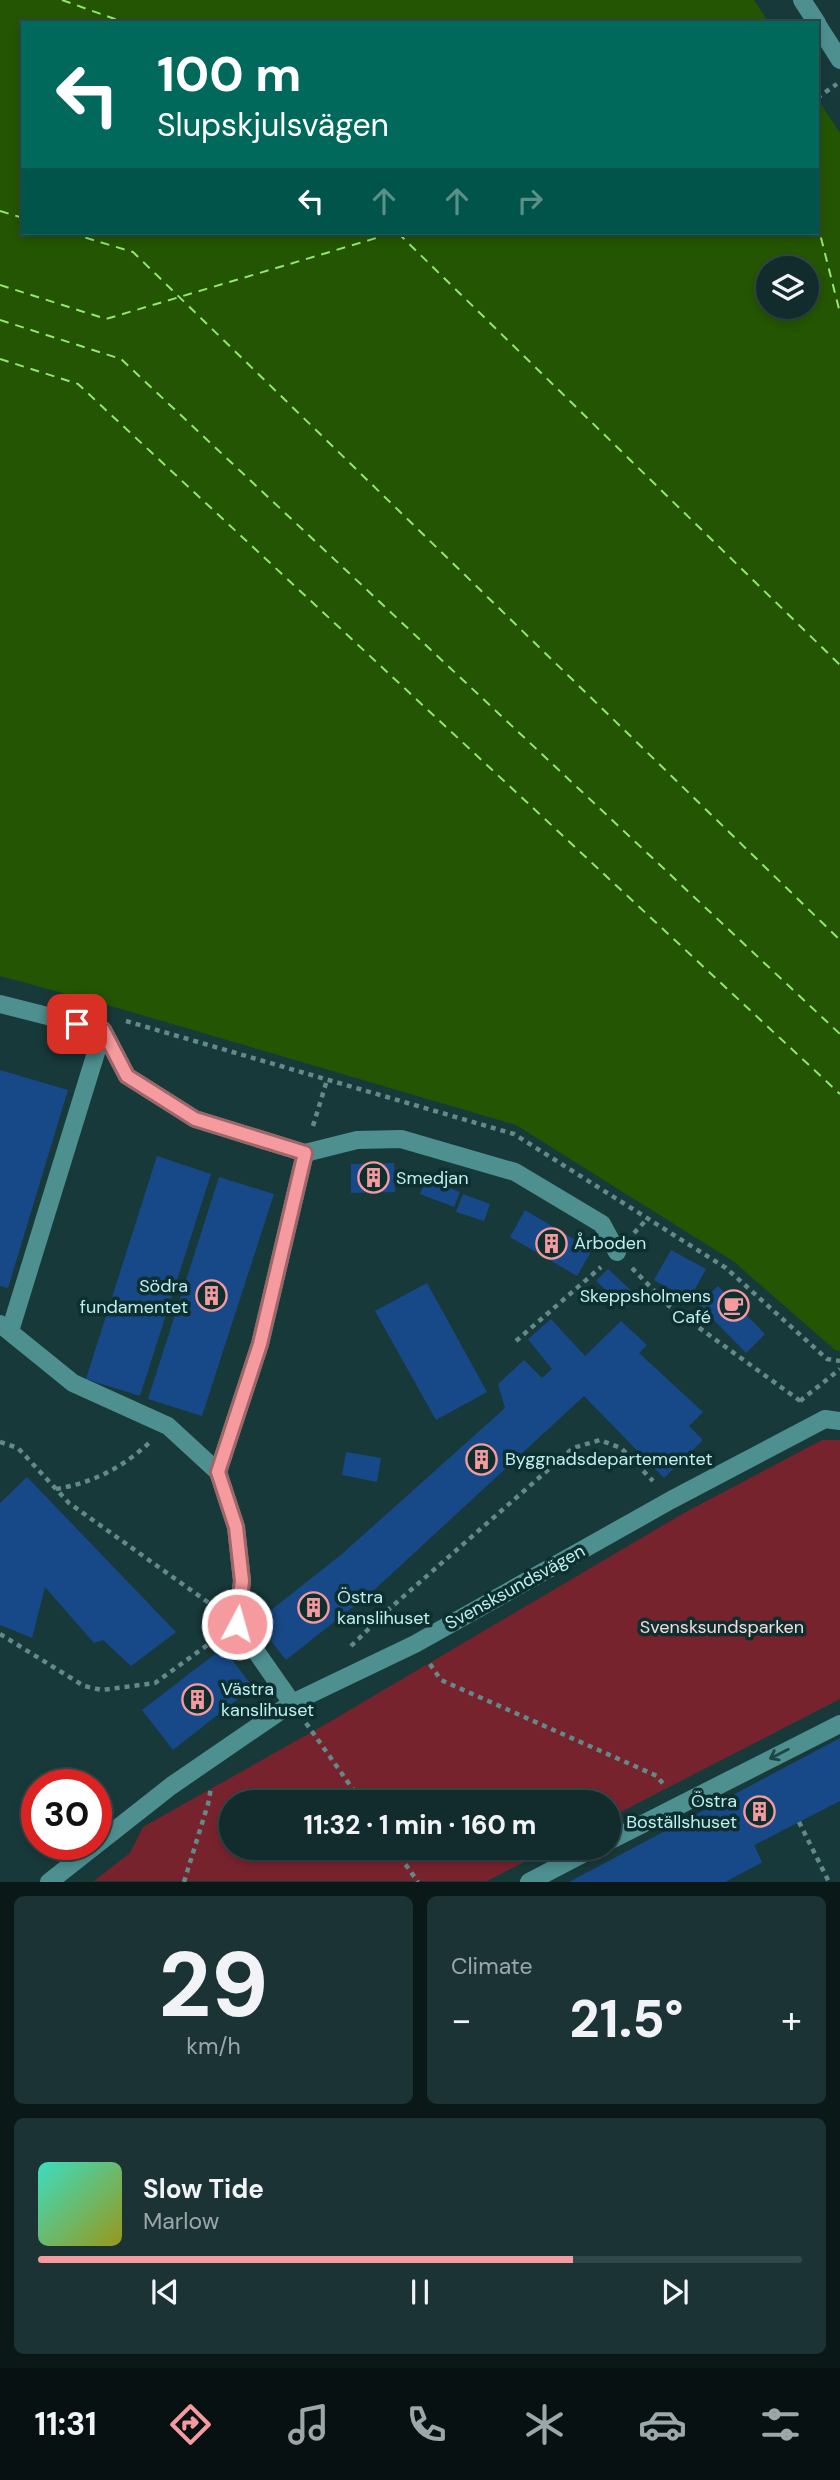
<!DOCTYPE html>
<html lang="en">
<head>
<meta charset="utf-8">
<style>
  :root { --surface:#122b2c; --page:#1b3334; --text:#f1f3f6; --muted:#9ca7a9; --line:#314748; --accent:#f59b9f }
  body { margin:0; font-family:"DM Sans",sans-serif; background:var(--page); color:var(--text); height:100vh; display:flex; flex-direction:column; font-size:26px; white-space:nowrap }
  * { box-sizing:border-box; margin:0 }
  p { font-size:23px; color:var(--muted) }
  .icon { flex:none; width:38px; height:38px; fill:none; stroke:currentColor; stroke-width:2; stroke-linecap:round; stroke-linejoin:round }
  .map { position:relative; height:1882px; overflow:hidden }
  .panel { display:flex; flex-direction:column; gap:14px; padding:14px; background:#0a1818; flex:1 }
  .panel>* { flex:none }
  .top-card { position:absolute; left:21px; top:21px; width:798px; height:214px; border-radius:0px; box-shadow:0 4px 10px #0003,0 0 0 2px var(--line); background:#00695c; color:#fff; overflow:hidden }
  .controls { position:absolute; left:756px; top:256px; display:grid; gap:14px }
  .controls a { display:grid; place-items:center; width:63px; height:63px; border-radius:50%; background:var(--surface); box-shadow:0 4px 10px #0003,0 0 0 2px var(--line); font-size:35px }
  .speed { position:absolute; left:21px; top:1769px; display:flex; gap:14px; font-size:35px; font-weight:700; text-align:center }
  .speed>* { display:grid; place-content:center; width:91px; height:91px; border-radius:50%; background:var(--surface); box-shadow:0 4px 10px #0003,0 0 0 2px var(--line); line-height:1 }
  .speed .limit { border:10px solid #d22; background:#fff; color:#111 }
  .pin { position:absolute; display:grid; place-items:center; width:60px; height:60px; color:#fff; margin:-30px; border-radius:14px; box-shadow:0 4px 10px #0006 }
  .me { position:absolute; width:77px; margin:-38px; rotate:6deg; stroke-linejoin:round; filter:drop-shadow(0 0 5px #0008) }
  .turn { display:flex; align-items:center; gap:24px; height:147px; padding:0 21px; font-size:32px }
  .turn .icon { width:91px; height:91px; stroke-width:2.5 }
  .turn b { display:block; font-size:49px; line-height:60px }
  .lanes { display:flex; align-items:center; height:66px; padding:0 21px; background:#0003; justify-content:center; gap:35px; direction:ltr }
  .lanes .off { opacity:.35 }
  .big { font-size:52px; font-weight:800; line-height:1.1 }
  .panel .tile { flex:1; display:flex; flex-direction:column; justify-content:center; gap:10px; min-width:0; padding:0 24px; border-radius:10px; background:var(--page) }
  .panel .dial { align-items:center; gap:0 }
  .dial b { font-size:91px; line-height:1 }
  .song { display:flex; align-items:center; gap:21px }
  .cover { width:84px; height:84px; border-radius:10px; background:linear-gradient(135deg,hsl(170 70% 55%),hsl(60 70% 35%)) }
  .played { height:7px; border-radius:4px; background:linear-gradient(90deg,var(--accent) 70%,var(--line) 70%) }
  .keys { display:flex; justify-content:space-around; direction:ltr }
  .heat { display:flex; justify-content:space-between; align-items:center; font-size:38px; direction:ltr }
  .panel .tiles { flex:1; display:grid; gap:14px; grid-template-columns:1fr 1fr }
  .tile:last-child { grid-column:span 2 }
  .trip { position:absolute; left:219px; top:1790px; width:402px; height:70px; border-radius:35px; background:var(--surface); box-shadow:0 4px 10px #0003,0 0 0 2px var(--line); font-weight:800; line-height:70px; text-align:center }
  .menu { display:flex; height:112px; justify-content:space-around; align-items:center; background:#071112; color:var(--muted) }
  .menu .icon { width:49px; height:49px }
  .menu .active { color:var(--accent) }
  .menu b { font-size:32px; color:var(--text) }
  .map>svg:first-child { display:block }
  .green { fill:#77232e }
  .water { fill:#245502; fill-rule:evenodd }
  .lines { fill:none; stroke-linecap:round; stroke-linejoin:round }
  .ferry { stroke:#92e76c; stroke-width:2; stroke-dasharray:9 7; stroke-linecap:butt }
  .building { fill:#174888 }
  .path { stroke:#628a8a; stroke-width:4.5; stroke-dasharray:5 5; stroke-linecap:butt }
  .minor { stroke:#4e8f90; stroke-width:18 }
  .oneway { stroke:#1d4747 }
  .route-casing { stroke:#9f6567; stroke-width:18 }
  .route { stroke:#f59b9f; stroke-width:12 }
  .labels { text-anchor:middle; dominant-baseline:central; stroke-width:7; stroke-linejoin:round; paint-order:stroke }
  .poi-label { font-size:18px; fill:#bfefef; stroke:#0d2f2f; text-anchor:start }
  .street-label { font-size:18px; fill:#bfefef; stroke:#0d2f2f }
  .park-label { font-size:18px; fill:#fadada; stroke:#0d2f2f }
</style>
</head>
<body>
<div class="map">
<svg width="840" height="1882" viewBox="0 0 840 1882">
  <rect width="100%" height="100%" fill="#18393a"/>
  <polygon class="green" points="822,1440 840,1440 840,1699 609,1818 609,1802 231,1802 231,1848 552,1848 487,1881 94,1881 130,1853 143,1827 326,1724 684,1513"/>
  <path class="water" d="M0,0H754L769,23H23V233H817V98L840,133V1351L835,1350L733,1261L516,1125L118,1008L0,976ZM768,268H807V306H768Z"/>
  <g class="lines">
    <g class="ferry">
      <polyline points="62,0 126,23"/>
      <polyline points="0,211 23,218"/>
      <polyline points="817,222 840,313"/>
      <polyline points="70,233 133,252 840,940"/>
      <polyline points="398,233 840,665"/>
      <polyline points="0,285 106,319 393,233"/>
      <polyline points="0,320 121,359 840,1034"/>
      <polyline points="0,359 78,384 840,1094"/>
    </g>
  </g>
  <g class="building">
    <polygon points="0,1070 68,1090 8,1288 0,1286"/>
    <polygon points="157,1156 211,1174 140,1396 86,1379"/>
    <polygon points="394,1163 395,1192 351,1193 351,1164"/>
    <polygon points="219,1177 274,1194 202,1416 148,1399"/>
    <polygon points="426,1179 460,1192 454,1207 420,1194"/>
    <polygon points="463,1194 490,1204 484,1221 456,1212"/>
    <polygon points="525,1210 592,1250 577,1276 510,1237"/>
    <polygon points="671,1250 706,1269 689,1300 654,1280"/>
    <polygon points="608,1269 637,1296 626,1308 596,1281"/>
    <polygon points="427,1283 487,1392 436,1420 375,1311"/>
    <polygon points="718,1286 765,1334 746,1353 699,1305"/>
    <polygon points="551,1319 585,1356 621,1321 647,1345 639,1353 703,1412 689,1426 703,1440 664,1478 584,1396 372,1592 286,1660 256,1622 342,1554 505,1408 498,1384 524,1360 542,1378 552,1369 528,1339"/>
    <polygon points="346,1452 381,1458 377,1482 342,1475"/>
    <polygon points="27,1477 176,1632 131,1666 103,1640 94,1643 45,1587 32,1638 0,1625 0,1503"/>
    <polygon points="223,1648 253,1687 173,1750 142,1710"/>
    <polygon points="840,1738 840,1801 754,1845 762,1862 761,1863 725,1882 569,1882"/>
  </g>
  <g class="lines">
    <g class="path">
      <polyline points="817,98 837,84"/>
      <polyline points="126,1021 514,1134 726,1268 827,1359 840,1361"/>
      <polyline points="313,1126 327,1080"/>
      <polyline points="634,1233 648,1218"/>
      <polyline points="632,1268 669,1306 803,1403"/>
      <polyline points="516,1341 601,1267"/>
      <polyline points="800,1401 840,1369"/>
      <polyline points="0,1442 18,1448 69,1503 216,1608"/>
      <path d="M56,1489C92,1483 122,1468 149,1443"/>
      <polyline points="0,1634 84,1686 102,1690 155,1683 217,1638"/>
      <polyline points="351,1646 388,1610 573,1448 600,1440 621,1448 653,1481"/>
      <polyline points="430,1664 441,1680 657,1776 664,1785"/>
      <polyline points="306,1723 362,1802"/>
      <polyline points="799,1822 829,1882"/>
      <polyline points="394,1848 418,1882"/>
      <polyline points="184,1882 208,1804 211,1788"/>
    </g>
    <g class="minor">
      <polyline points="802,0 817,23"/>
      <polyline points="817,24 840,60"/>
      <polyline points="0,1004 103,1030 127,1076 195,1119 305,1153"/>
      <polyline points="305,1153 357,1140 401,1139 515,1172 602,1224 617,1252"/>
      <polyline points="0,1324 73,1383 168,1426 218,1472 236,1527 242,1581 237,1624 292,1703"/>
      <polyline points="10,1331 103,1030"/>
      <polyline points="218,1472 260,1344 305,1153"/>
      <polyline points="609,1841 840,1724"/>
      <polyline points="49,1882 171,1786 292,1703 415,1644 671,1500 825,1419 840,1421"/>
      <polyline points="529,1882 594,1848"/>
    </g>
  </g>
  <defs><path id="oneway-shaft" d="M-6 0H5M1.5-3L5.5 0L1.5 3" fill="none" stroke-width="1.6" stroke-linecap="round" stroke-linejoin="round" transform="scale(1.75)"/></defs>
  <use class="oneway" href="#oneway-shaft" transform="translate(779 1754) rotate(153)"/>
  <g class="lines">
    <defs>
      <polyline id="route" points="77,1024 103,1030 127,1076 195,1119 305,1153 260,1344 218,1472 236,1527 242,1581 237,1624"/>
    </defs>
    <use href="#route" class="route-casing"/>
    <use href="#route" class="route"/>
  </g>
  <defs>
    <symbol id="building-ring" viewBox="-11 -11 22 22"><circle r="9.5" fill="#0d2f2f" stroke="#f59b9f" stroke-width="1.5"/><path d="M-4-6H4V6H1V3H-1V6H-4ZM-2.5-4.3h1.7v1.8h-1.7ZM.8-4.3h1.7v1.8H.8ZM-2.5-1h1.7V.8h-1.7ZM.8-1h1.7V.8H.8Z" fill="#f59b9f"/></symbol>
    <symbol id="cafe-ring" viewBox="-11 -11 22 22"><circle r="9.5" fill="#0d2f2f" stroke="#f59b9f" stroke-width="1.5"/><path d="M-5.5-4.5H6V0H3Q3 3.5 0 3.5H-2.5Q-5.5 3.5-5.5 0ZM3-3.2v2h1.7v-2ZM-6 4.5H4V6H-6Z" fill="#f59b9f"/></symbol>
  </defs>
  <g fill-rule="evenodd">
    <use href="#building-ring" x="356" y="1160" width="35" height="35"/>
    <use href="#building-ring" x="534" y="1226" width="35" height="35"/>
    <use href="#building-ring" x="194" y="1278" width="35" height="35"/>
    <use href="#cafe-ring" x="716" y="1288" width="35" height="35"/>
    <use href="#building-ring" x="464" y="1442" width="35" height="35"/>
    <use href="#building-ring" x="296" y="1590" width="35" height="35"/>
    <use href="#building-ring" x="180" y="1682" width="35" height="35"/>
    <use href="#building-ring" x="742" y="1794" width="35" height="35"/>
  </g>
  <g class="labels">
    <g class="poi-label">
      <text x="396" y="1178">Smedjan</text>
      <text x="574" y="1243">Årboden</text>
      <text x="188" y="1286" text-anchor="end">Södra<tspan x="188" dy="21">fundamentet</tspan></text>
      <text x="711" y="1296" text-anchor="end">Skeppsholmens<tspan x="711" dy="21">Café</tspan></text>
      <text x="505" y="1459">Byggnadsdepartementet</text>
      <text x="337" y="1597">Östra<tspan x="337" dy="21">kanslihuset</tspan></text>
      <text x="221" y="1689">Västra<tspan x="221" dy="21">kanslihuset</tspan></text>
      <text x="737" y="1801" text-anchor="end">Östra<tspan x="737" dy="21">Boställshuset</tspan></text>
    </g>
    <g class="street-label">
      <text transform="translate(515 1587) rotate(-29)">Svensksundsvägen</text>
    </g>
    <g class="park-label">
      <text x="722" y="1627">Svensksundsparken</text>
    </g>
  </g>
</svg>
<div class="controls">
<a><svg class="icon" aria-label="layers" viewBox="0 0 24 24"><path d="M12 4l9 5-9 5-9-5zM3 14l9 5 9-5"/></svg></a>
</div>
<div class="speed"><div class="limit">30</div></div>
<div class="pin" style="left:77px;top:1024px;background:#d93025"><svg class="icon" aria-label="arrive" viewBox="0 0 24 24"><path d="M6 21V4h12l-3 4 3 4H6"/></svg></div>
<svg class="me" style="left:237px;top:1624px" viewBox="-20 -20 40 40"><circle r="17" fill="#f59b9f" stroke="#fff" stroke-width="3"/><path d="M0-11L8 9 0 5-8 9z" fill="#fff"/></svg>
<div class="trip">11:32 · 1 min · 160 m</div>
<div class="top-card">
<div class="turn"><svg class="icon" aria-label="left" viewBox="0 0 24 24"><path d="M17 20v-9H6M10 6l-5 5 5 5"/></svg><div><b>100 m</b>Slupskjulsvägen</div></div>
<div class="lanes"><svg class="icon" aria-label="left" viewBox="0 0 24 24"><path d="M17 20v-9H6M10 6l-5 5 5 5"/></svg><svg class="icon off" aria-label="ahead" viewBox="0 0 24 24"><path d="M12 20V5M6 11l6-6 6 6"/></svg><svg class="icon off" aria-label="ahead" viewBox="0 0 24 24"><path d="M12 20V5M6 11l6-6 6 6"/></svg><svg class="icon off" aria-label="right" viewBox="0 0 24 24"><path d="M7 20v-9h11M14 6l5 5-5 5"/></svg></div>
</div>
</div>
<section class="panel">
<div class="tiles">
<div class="tile dial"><b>29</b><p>km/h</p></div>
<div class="tile"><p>Climate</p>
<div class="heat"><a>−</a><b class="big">21.5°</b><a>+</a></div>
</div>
<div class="tile">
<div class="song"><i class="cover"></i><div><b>Slow Tide</b><p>Marlow</p></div></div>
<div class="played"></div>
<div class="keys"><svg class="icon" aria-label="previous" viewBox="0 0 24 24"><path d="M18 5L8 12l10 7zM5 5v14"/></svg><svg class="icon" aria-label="pause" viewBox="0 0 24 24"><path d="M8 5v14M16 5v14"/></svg><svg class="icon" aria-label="next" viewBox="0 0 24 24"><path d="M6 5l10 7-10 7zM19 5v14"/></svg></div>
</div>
</div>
</section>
<nav class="menu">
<b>11:31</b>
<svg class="icon active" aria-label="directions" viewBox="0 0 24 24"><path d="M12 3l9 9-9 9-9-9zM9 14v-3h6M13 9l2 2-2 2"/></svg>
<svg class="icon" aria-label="music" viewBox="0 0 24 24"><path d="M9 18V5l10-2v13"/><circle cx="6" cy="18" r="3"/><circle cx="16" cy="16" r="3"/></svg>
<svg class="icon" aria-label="phone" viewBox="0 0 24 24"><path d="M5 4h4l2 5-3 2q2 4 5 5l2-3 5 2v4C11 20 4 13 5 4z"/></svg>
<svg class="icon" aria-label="climate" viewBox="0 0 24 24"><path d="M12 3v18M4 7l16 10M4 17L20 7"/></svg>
<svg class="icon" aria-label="car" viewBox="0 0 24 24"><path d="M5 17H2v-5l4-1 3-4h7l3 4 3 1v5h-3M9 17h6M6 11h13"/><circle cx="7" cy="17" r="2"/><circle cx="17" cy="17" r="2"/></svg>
<svg class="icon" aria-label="filters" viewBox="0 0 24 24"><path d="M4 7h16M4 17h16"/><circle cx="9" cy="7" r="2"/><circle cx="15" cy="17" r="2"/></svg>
</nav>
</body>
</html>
